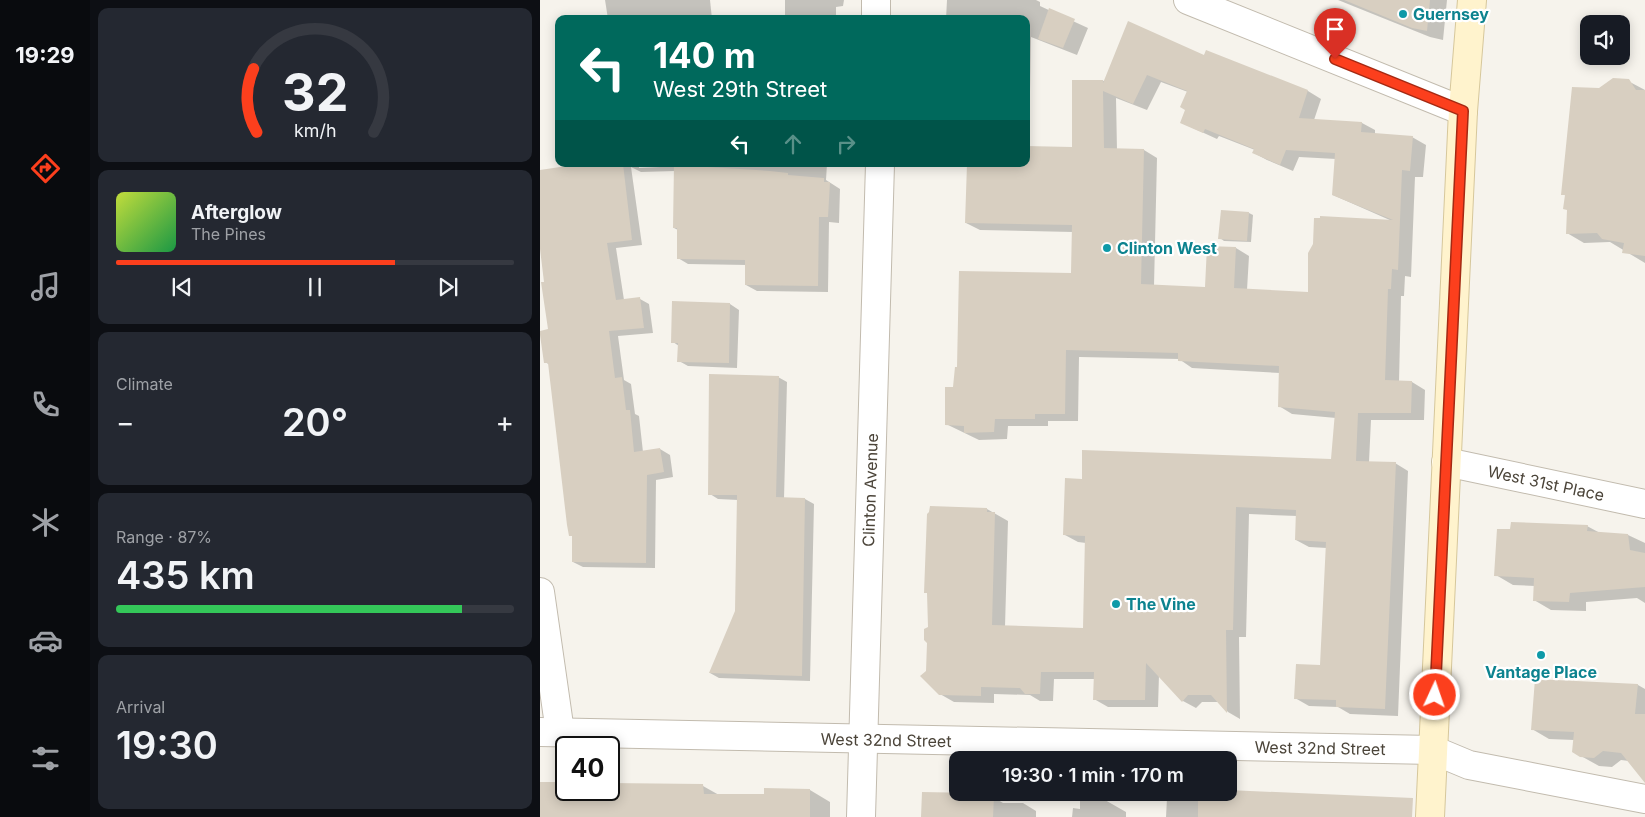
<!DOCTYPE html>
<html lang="en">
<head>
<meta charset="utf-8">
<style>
  :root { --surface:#171b24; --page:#242831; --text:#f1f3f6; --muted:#9ea1a6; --line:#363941; --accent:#fc3f1d }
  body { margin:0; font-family:Inter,sans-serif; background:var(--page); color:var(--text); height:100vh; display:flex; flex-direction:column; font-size:19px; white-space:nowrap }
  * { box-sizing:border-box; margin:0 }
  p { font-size:16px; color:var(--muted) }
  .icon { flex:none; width:28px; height:28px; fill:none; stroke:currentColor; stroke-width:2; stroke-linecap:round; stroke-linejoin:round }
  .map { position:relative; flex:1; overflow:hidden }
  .details { display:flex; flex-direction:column; gap:8px; padding:8px; background:#0d0f14; width:450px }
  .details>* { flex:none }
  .banner { position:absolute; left:15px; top:15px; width:475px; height:152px; border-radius:10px; box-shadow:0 2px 12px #0003; background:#00695c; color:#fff; overflow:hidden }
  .buttons { position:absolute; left:1040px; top:15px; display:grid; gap:10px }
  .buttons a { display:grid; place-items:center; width:50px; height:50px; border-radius:10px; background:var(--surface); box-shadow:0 2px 12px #0003; font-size:25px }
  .speed { position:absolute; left:15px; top:736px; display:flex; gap:10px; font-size:25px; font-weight:700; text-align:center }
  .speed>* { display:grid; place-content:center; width:65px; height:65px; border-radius:50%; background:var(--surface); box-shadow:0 2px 12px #0003; line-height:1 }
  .speed .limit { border:2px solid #111; border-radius:8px; background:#fff; color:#111 }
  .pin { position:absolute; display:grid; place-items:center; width:42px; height:42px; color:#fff; margin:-51px -21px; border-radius:50% 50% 50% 0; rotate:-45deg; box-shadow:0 0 5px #0007 }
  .pin .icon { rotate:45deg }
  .me { position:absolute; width:55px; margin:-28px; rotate:3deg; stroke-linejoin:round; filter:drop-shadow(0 0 4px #0008) }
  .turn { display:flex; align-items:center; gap:18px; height:105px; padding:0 15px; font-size:22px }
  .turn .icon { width:65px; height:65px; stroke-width:2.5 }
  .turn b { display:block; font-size:35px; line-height:42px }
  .lanes { display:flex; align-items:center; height:48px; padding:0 15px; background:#0003; justify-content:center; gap:25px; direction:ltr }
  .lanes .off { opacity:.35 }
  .big { font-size:38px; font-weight:600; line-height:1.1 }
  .details .card { flex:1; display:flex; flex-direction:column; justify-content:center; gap:8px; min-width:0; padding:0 18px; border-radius:10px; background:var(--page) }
  .details .dial { align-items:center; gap:0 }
  .dial svg { height:130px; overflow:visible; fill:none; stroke:var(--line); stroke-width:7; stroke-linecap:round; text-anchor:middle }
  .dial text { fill:var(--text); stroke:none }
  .song { display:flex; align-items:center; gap:15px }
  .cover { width:60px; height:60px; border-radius:8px; background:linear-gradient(135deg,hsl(70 70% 55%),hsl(140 70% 35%)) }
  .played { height:5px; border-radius:2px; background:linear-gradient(90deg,var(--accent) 70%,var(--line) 70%) }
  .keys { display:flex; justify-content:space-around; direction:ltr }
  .heat { display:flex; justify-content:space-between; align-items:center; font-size:28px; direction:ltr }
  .charge { height:8px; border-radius:4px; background:linear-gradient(90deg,#34c759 87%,var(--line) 0) }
  .trip { position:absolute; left:409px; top:751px; width:288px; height:50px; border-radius:10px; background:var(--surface); box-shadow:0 2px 12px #0003; font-weight:600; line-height:50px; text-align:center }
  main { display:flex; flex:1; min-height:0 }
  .menu { display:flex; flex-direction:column; width:90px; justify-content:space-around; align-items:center; background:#090b0e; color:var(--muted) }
  .menu .icon { width:35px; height:35px }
  .menu .selected { color:var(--accent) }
  .menu b { font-size:22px; color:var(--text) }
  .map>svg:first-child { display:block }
  .shadow { fill:#0003; fill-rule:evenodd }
  .building { fill:#d8cfc1; fill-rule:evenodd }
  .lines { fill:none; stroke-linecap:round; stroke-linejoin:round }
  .street-casing { stroke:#c2bbae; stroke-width:30 }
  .secondary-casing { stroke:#d6c79b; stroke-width:30 }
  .street { stroke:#fff; stroke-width:28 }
  .secondary { stroke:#fff3cd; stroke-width:28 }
  .route-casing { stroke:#a42913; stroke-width:12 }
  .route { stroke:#fc3f1d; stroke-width:9 }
  .culture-dot { fill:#0f9aa8; stroke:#fff; stroke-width:2 }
  .labels { text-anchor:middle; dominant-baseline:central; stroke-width:4.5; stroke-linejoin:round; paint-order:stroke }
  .culture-label { font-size:16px; font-weight:bold; fill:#0d838f; stroke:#fff; text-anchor:start }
  .street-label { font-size:16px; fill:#4b4439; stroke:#fff }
</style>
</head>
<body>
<main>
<nav class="menu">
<b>19:29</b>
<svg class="icon selected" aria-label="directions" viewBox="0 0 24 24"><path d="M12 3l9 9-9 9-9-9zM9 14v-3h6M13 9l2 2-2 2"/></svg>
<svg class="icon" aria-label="music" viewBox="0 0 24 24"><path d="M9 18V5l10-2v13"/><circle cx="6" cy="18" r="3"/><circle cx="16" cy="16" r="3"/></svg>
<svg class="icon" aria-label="phone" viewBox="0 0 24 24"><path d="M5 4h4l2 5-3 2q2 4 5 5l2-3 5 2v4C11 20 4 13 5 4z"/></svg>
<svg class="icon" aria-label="climate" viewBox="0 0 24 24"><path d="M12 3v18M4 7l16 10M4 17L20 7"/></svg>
<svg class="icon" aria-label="car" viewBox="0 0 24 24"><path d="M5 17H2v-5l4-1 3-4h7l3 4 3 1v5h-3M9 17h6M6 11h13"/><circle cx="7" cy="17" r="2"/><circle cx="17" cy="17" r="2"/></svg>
<svg class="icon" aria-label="filters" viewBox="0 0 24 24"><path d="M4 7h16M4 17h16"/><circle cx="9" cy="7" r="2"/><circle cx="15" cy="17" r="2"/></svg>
</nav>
<section class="details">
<div class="card dial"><svg viewBox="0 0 100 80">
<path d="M14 69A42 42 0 1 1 86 69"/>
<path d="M14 69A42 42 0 0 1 12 30" stroke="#fc3f1d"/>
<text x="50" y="56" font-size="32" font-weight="700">32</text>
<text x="50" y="72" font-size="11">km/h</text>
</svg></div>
<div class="card">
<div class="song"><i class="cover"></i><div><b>Afterglow</b><p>The Pines</p></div></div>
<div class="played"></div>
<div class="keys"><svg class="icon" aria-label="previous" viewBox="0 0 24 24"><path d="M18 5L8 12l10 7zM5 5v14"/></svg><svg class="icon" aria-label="pause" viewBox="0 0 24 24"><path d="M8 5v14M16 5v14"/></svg><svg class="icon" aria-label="next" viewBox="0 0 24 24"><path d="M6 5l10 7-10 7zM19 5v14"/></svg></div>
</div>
<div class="card"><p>Climate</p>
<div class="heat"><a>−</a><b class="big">20°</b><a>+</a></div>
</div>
<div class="card"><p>Range · 87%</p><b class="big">435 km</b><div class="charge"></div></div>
<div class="card"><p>Arrival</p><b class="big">19:30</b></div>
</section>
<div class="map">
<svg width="1105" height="817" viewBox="0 0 1105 817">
  <rect width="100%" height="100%" fill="#f6f3ec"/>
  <g class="shadow">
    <polygon points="65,0 170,0 172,19 68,19"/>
    <polygon points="245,0 304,0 303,6 296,7 296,19 245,19"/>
    <path d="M407,0H496L500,2V6L548,28L537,55L491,37L489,148L533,149L563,81L664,56L666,52L768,91L781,99L774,120L822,123L835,130V135L872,137L886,145L883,177H875L871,277L865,276L864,296H861L859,382H872L885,390L884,420H831L829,462L855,463L868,471L858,716L810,714L798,707L769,706L755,698L782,666L787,548L769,547L756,540L757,516L709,514L706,637H699L700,719L688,712L679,702H662L656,708L643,701L619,675L618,707H568L554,699L555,679H514L513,701H500L490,695L454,694V703L414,702L400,694L387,672L389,627L447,509L468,521L465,627L544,629L546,543L538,542L525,535L543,480L792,461L796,418L752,414L739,406L740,373L652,368L639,359L539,357L538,421H508V426H468L467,439L439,440L406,424L415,388L532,274L533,232L440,230L426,223L428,164H486V19H406ZM621,82L648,92L647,110L642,123L677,139L679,136L715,150L714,153L727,160L753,171L759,157L796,159L793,195L852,221L769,294L707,290L709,256L696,248L666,288L614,286L617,158L604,150H577L576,98L607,110Z"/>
    <polygon points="798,0 907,0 903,40 890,37"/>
    <polygon points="1088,81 1105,90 1105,263 1070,242 1044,243 1027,233 1028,210 1026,196 1023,194 1060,90"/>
    <path d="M48,164H287L286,180L300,189L299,223L289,222L288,292L217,291L206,285L207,265L148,264L138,258V230L134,228L135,171L101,172L91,167L102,245L76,248L84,300L100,299L109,304L113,333L78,336L84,380L91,384L95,414L99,416L103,452L120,449L130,455L133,477L116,480L115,568L43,567L33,562L34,537L30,535L10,365L5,362L10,331L0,240V171ZM140,164V166L99,168V166Z"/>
    <polygon points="709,213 713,215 711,242 684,241 680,238"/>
    <polygon points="133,303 190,304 199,310 197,368 148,366 139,361 139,346 133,342"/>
    <polygon points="238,377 247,382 244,499 265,499 274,504 270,681 179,678 170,673 196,612 198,500 178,499 170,494"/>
    <polygon points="1047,526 1060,533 1088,535 1105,543 1105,603 1097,598 1046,602 1046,611 1011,610 994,600 995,586 973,585 956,575"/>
    <polygon points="996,680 1098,685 1105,689 1105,776 1089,761 1081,760 1072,767 1059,766 1041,756 1034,740 1009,739 992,729"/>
    <polygon points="0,783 26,783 26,790 69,790 69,784 163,786 179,795 225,796 270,790 290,802 290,817 0,817"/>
    <polygon points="688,791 838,798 858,817 626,817 627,798 659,800"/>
    <polygon points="435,794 439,797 453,797 463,803 483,803 496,811 496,817 382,817"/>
    <polygon points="540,800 565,800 586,812 586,817 532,817 533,808 540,809"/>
  </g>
  <g class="building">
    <polygon points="804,0 890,0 887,31 872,28"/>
    <polygon points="509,8 535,19 523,48 498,39"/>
    <path d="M588,21L664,55L666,50L768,90L759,118L822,122L821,132L873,136L870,171L862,170L858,270L852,269L851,289H848L845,380L872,381L871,413H818L816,461L856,462L845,709L796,707V700L754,699L756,664L780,665L786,542L755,540L756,510L696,507L693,630H686L687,713L671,695H648L642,702L606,663L605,700H553L554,672H501L500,694H485L480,688L441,687V696L399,695L380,676L386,671L387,643L384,640V629L388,627L387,593H384L387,514L389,512L390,506L447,508V512H455L452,625L543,628L545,536L523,535L525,478L542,479V450L791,459L795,412L738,407L739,366L638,361V353L526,350L525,414H495V419H455L454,432L424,433V426L405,425V387H413L415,367H417L419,271L531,273L532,225L425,223L427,164H486V146L532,147V80H563V83ZM607,75L647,91L640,107L645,110L640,123L663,133L665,129L714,149L712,153L740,165L746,150L795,153L792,195L853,220L780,216V218H774L773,244L768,253V292L694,288L696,247L667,246L665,287L601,284L604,149L564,148L563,91L593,104Z"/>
    <polygon points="1073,78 1089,79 1096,90 1105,90 1105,256 1082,253 1084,243 1062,239 1057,233 1026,234 1027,210 1023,209 1025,195 1021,195 1032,87 1059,88"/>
    <polygon points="40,164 83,164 92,240 67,243 76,300 100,297 104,328 69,331 75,378 82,377 86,410 90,410 94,452 120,448 124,472 107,475 106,563 32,562 32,536 29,536 27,525 8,363 4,363 0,335 0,331 8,329 1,282 4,282 0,249 0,170"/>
    <polygon points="134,164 168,164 168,167 230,171 248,173 248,175 284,178 284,182 290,182 288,217 279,217 278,286 205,285 205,260 137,259 137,228 133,228"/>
    <polygon points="681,210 709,212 707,241 678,239"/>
    <polygon points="132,301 190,303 189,363 137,362 138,343 131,343"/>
    <polygon points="169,374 239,376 236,497 265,498 262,676 169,673 195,611 197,495 168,495"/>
    <polygon points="971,522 1048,525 1047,531 1088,534 1090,550 1105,553 1105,587 1030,593 1029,602 993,601 994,578 954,576 957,529 970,529"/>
    <polygon points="995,679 1098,684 1095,714 1105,714 1105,783 1081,753 1063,751 1054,758 1040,757 1032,752 1034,732 991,730"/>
    <polygon points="0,782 26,782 26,790 69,790 69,783 163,784 164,794 224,794 224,788 270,789 270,817 0,817"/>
    <polygon points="688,790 873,798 872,817 658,817 658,792 688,792"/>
    <polygon points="382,792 435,793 435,796 454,796 453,817 381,817"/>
  </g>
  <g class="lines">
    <defs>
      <g id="street">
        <polyline points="336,0 336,19"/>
        <polyline points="648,0 923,111"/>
        <polyline points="906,462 1105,504"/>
        <polyline points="0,592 20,732"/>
        <polyline points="0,732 893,750 929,765 1105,799"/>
        <polyline points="321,817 340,164"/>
      </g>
      <polyline id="secondary" points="890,817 923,111 932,0"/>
    </defs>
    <use href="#street" class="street-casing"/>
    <use href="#secondary" class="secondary-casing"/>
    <use href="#street" class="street"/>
    <use href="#secondary" class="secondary"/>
  </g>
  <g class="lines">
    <defs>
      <polyline id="route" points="795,59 923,111 895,695"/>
    </defs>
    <use href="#route" class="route-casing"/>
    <use href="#route" class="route"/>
  </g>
  <g class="culture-dot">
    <circle cx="863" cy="14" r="5"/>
    <circle cx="567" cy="248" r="5"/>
    <circle cx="576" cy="604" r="5"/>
    <circle cx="1001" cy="655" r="5"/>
  </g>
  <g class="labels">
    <g class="culture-label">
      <text x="873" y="14">Guernsey</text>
      <text x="577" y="248">Clinton West</text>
      <text x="586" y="604">The Vine</text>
      <text x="1001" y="672" text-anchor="middle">Vantage Place</text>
    </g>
    <g class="street-label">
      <text transform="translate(1006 483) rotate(12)">West 31st Place</text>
      <text transform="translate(330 490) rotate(-88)">Clinton Avenue</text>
      <text transform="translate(346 740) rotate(1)">West 32nd Street</text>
      <text transform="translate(780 748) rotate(1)">West 32nd Street</text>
    </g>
  </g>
</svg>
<div class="buttons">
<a><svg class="icon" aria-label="sound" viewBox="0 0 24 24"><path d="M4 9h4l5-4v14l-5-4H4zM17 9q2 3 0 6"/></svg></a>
</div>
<div class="speed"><div class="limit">40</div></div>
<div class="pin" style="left:795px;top:59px;background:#d93025"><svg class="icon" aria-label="arrive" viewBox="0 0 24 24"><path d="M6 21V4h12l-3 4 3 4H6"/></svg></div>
<svg class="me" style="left:895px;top:695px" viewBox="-20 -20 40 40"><circle r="17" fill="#fc3f1d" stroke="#fff" stroke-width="3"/><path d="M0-11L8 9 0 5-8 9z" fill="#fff"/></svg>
<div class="trip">19:30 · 1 min · 170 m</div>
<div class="banner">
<div class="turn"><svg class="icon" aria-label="left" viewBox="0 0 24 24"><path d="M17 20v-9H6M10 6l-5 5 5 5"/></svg><div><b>140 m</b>West 29th Street</div></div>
<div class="lanes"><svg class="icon" aria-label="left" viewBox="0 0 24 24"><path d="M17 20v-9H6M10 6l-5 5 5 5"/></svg><svg class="icon off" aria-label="ahead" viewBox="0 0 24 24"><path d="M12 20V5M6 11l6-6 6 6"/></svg><svg class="icon off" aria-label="right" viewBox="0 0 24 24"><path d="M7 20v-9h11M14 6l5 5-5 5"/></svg></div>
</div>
</div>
</main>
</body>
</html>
